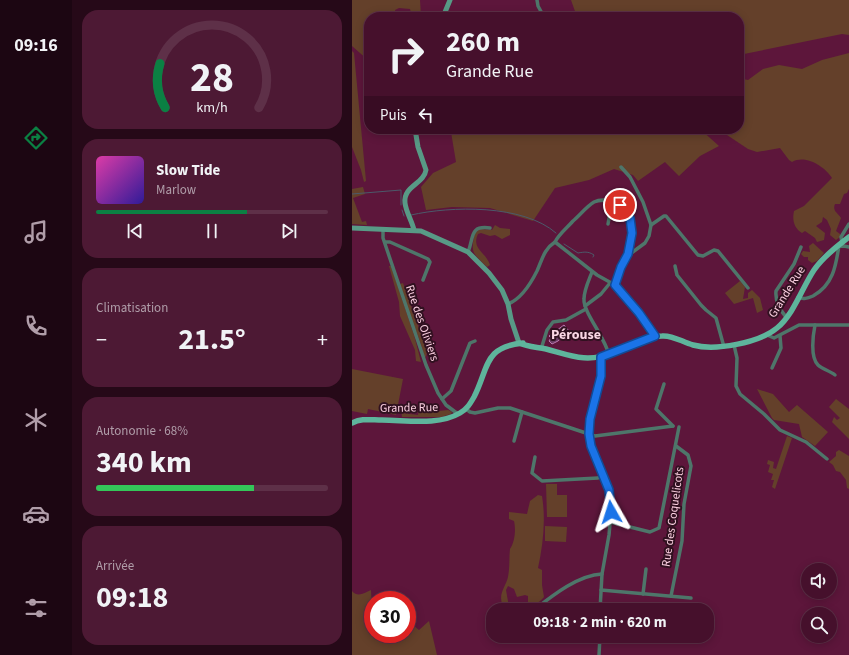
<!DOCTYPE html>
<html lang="fr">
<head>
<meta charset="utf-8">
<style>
  :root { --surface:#46102c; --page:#4d1934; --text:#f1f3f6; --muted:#b09da9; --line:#5e3048; --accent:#0b8043 }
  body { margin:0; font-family:"Source Sans 3",sans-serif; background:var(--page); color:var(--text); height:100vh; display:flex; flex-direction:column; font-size:15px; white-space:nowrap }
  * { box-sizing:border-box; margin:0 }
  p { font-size:13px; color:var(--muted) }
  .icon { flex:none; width:22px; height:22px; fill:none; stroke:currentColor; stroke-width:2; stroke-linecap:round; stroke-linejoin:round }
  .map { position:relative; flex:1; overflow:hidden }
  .drawer { display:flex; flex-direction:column; gap:10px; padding:10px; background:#260918; width:280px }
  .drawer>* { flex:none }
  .top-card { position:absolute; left:12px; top:12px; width:380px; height:122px; border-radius:16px; box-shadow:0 2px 10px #0003,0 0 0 1px var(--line); background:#46102c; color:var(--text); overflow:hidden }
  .buttons { position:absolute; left:449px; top:563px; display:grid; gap:8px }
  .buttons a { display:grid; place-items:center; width:36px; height:36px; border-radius:50%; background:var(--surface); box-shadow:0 2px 10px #0003,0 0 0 1px var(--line); font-size:20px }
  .speed { position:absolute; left:12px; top:591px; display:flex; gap:8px; font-size:20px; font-weight:700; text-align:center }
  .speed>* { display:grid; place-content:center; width:52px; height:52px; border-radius:50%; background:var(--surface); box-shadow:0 2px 10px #0003,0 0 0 1px var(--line); line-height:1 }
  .speed .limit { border:6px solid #d22; background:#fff; color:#111 }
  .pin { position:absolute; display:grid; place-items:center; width:34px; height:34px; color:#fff; margin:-17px; border:2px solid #fff; border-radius:50%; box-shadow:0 1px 4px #0007 }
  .me { position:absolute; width:44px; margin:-22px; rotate:354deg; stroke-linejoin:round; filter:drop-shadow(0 0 3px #0008) }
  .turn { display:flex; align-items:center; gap:14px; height:84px; padding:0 16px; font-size:18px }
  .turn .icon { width:52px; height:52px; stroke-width:2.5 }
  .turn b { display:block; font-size:28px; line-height:34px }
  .then { display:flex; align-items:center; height:38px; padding:0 16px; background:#0003; gap:8px; font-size:15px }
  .big { font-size:30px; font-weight:700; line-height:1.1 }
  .drawer .widget { flex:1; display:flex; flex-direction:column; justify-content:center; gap:6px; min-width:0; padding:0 14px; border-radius:16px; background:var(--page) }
  .drawer .dial { align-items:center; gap:0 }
  .dial svg { height:104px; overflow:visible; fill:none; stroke:var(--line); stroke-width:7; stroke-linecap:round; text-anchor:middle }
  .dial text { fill:var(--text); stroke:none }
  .song { display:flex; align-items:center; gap:12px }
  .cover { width:48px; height:48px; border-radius:6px; background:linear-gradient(135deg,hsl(320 70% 55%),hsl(250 70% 35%)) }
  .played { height:4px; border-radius:2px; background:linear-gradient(90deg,var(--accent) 65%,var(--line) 65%) }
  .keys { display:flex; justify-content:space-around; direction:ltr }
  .heat { display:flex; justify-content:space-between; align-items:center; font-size:22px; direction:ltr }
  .charge { height:6px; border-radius:3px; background:linear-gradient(90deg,#34c759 68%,var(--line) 0) }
  .trip { position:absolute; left:134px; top:603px; width:228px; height:40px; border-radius:16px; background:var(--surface); box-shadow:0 2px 10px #0003,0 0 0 1px var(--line); font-weight:700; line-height:40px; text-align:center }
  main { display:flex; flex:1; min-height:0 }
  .menu { display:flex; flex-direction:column; width:72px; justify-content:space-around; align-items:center; background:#1c0612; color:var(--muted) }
  .menu .icon { width:28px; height:28px }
  .menu .active { color:var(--accent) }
  .menu b { font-size:18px; color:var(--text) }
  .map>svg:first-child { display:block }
  .green { fill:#64402a }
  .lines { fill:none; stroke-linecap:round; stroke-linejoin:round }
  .stream { stroke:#4c596a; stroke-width:1 }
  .building { fill:#6b3d64; stroke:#b877ae }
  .street { stroke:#4e766a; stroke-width:3.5 }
  .secondary { stroke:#589a86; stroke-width:5 }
  .primary { stroke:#5eb59c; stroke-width:5.5 }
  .route-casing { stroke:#114b97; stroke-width:10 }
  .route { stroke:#1a73e8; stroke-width:7 }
  .labels { text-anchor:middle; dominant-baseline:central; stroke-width:4; stroke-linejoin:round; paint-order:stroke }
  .street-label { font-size:12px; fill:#fbcfe0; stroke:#301120 }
  .quarter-label { font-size:14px; font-weight:bold; fill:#fad7e4; stroke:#301120 }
</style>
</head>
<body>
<main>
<nav class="menu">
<b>09:16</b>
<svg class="icon active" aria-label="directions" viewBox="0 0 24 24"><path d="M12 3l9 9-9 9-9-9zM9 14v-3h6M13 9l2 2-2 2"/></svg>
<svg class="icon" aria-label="music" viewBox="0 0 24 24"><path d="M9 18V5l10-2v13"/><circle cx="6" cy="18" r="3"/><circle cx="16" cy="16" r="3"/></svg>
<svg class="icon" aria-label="phone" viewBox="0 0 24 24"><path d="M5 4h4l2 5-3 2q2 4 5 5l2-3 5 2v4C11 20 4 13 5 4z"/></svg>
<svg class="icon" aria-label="climate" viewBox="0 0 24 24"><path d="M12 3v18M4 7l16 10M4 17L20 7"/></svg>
<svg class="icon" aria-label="car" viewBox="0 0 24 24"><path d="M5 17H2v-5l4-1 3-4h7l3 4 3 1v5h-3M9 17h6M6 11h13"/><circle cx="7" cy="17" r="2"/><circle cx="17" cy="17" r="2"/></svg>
<svg class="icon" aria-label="filters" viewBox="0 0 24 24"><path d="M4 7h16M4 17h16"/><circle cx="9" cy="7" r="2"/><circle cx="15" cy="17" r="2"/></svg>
</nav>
<section class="drawer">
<div class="widget dial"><svg viewBox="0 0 100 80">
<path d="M14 69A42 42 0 1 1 86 69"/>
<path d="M14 69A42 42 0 0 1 10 35" stroke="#0b8043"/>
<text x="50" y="56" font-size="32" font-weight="700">28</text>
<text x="50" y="72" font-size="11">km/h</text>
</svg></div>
<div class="widget">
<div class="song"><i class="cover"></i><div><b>Slow Tide</b><p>Marlow</p></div></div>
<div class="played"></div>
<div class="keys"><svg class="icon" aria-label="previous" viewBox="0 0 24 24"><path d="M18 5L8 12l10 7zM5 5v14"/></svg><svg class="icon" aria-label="pause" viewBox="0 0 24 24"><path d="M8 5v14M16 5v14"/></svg><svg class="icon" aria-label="next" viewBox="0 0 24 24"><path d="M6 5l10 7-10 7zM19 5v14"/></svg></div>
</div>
<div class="widget"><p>Climatisation</p>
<div class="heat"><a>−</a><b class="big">21.5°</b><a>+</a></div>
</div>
<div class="widget"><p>Autonomie · 68%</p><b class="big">340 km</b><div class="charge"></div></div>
<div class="widget"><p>Arrivée</p><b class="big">09:18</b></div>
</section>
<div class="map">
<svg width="497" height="655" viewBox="0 0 497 655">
  <rect width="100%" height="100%" fill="#5d163b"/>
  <g class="green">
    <polygon points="0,0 68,0 69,16 60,17 58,9 47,8 43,10 45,17 17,17 16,60 0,46"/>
    <polygon points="219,0 497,0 497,35 490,34 387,55 387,17 225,17"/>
    <polygon points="0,51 2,53 14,181 12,182 9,170 0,147"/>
    <path d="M497,53V189L495,193L492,194L488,204H483C480,211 486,213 489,218L484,231L488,234V237L484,240L478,235L479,229L475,220L471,217L470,222L464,226L473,233L472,240L465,242L463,238L453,231L450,233C442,228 440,220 442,211L452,206L480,178C473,167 454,154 440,162L437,160L428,148L405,152L396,149L366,129H387V78L396,80L411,69L427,65L450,69L470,60Z"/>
    <polygon points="84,129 348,129 367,146 348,156 327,176 313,162 286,181 281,175 262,169 237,180 203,188 181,221 138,208 100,207 74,210 69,187 81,173 104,162 99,132 85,133"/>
    <polygon points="11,187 13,194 1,198 10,222 14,221 15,225 0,224 0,189"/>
    <path d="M143,225L148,228L158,229V235L150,239L143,235L138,236L129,233L126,234C119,249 134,252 138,265L135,267C121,253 118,253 123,233L128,229L140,230Z"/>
    <polygon points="461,243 472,253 465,261 460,263 456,260 456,257 452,257 449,254 451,251 458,252 457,246"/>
    <polygon points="37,266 39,266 62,335 69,362 64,361 63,350 48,316 47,302"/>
    <polygon points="388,281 393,287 391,299 396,298 396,293 400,290 408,298 411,310 405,313 401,298 382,304 373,293"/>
    <path d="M51,283L75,351L74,357L72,356C71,350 65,330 61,326L48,284Z"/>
    <polygon points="0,369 51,379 44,415 16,409 15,414 0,411"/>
    <polygon points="405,389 421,394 437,412 445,405 476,432 463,446 450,437 447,424 422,420 420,418"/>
    <polygon points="484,399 497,409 497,439 480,422 482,417 485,420 488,418 477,407"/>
    <polygon points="49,410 51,410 50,413 66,415 67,410 77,411 78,412 96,410 100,412 99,414 89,417 50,417"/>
    <polygon points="435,436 440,438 423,489 420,487 422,480 419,480 421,474 416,472 418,465 415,464 416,460 422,462 421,468 424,469"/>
    <polygon points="487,450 497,456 497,489 495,488 494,480 488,472 484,471 481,465 477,462 484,456 484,452"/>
    <polygon points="194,484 205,484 205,495 215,495 215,517 195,517"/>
    <path d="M186,495L190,496C194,520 191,545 186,568L190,570V585L192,597C188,602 182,606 176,602V596L173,595L165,597L162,589L156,586L154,590L157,607L155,610H153C144,595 153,589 156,577C158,567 157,558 158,549C163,542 164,529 162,521L157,519V512L175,514L178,501Z"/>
    <polygon points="193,526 215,527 214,542 193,541"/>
    <path d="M19,590L21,634H55V620L67,630L77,621L85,655H0V591C6,598 12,593 19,590Z"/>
  </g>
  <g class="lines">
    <g class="stream">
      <polyline points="0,194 49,190 49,205"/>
      <polyline points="50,210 52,216"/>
      <path d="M59,215C99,206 171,204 204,233"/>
      <path d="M212,244L226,253C232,252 236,251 242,255L241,257"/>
    </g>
  </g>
  <polygon class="building" points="212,325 217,331 206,341 200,344 197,341 199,338 197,336"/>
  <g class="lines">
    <g class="street">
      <polyline points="185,0 186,6 192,17"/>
      <polyline points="256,224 260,202"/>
      <polyline points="299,225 312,216 314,216 346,255 351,256 362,250 366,251 396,288"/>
      <polyline points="31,230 31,238 74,365 86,393 94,405 106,414"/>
      <polyline points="33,242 38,242 76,259 78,262 71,280"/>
      <polyline points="203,242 245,275 263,285 287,313 303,337"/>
      <path d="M203,242C207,234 215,228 221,221C228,215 234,207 242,202C248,199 254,200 260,201C284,207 281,236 276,254"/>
      <polyline points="490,242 489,237 497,224"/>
      <path d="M116,252C122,238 117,225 138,228"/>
      <polyline points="323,266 325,275 349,305 354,310 364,318 372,347"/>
      <path d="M240,272C237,280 232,290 232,299C231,312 253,337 257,355"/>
      <polyline points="263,285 274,257 293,243 297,236 299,225 291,202 278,177 269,167"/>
      <path d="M446,297C451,300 456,298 461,296C481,285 484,266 487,245L497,247"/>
      <path d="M156,304C169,299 179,283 185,271C190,260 192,249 203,242"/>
      <polyline points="233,306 249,294 258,283"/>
      <path d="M434,317C428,310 423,301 424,291L442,264L449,247"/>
      <path d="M463,325C461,335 458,357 466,365C470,369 478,371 483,375"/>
      <polyline points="415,335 422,338 447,325 497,325"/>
      <polyline points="382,345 385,358 384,386 388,394 412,414 428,430 454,442 475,459"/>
      <polyline points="190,346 195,330 201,322 214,320 234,309"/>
      <polyline points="420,368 429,348 428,336"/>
      <polyline points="312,384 304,409 321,426"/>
      <polyline points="90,399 99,391 118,343 123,341"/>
      <polyline points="114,409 118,412 123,413 146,408 158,408 243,436 321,426"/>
      <polyline points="162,441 170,412"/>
      <polyline points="183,457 180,473 190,481 246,478 251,476"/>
      <polyline points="258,522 298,532 307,528 327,427"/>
      <polyline points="249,590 339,598"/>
      <polyline points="291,594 294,569"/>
      <polyline points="319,596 330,541 332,504 339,466 336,455 324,446"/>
      <path d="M182,610C200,596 226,575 250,574"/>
      <polyline points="248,610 250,574 257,535 259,512 257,490 239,446 237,434 238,419 249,377 249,356"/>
      <polyline points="247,655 248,636"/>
    </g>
    <g class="secondary">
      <polyline points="91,17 98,0"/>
      <polyline points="0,228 69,231 116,252 137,273 150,290 156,304 159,319 167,343"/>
      <path d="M62,230C60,221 54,212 53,203C51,186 72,184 74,170L66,147L63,129"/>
    </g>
    <g class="primary">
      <path d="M167,343C176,347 185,347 194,349C220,356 234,363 262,353C277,348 293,336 310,336C321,335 330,342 341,345C363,351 407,343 425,328C442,314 450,288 462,270C471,257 485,246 497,237"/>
      <path d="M0,423C9,418 19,420 30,420C54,420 86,426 108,413C115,409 118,404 122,397C137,368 131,347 171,343"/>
    </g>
  </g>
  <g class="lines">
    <defs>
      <polyline id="route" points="259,512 257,490 239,446 237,434 238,419 249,376 249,357 303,336 287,313 263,285 269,267 276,254 280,233 278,218 268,205"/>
    </defs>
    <use href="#route" class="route-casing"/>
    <use href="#route" class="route"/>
  </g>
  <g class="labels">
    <g class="street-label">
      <text transform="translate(435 292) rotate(-58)">Grande Rue</text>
      <text transform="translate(70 323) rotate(71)">Rue des Oliviers</text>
      <text transform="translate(57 408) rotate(-1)">Grande Rue</text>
      <text transform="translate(321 517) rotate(-82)">Rue des Coquelicots</text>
    </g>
    <g class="quarter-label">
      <text x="224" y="335">Pérouse</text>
    </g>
  </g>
</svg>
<div class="buttons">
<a><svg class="icon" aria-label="sound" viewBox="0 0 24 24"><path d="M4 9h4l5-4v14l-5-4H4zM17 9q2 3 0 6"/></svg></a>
<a><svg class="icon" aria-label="search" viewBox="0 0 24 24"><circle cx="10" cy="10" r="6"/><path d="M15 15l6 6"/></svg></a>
</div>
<div class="speed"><div class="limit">30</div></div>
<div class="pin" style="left:268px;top:205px;background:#d93025"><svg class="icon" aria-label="arrive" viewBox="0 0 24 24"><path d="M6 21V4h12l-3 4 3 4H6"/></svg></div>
<svg class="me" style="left:259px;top:512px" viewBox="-20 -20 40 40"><path d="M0-17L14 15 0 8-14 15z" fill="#1a73e8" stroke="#fff" stroke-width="4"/></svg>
<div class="trip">09:18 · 2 min · 620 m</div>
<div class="top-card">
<div class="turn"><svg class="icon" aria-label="right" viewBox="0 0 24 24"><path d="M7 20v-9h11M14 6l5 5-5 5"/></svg><div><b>260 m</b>Grande Rue</div></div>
<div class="then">Puis<svg class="icon" aria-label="left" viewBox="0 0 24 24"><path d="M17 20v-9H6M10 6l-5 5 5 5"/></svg></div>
</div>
</div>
</main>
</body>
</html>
